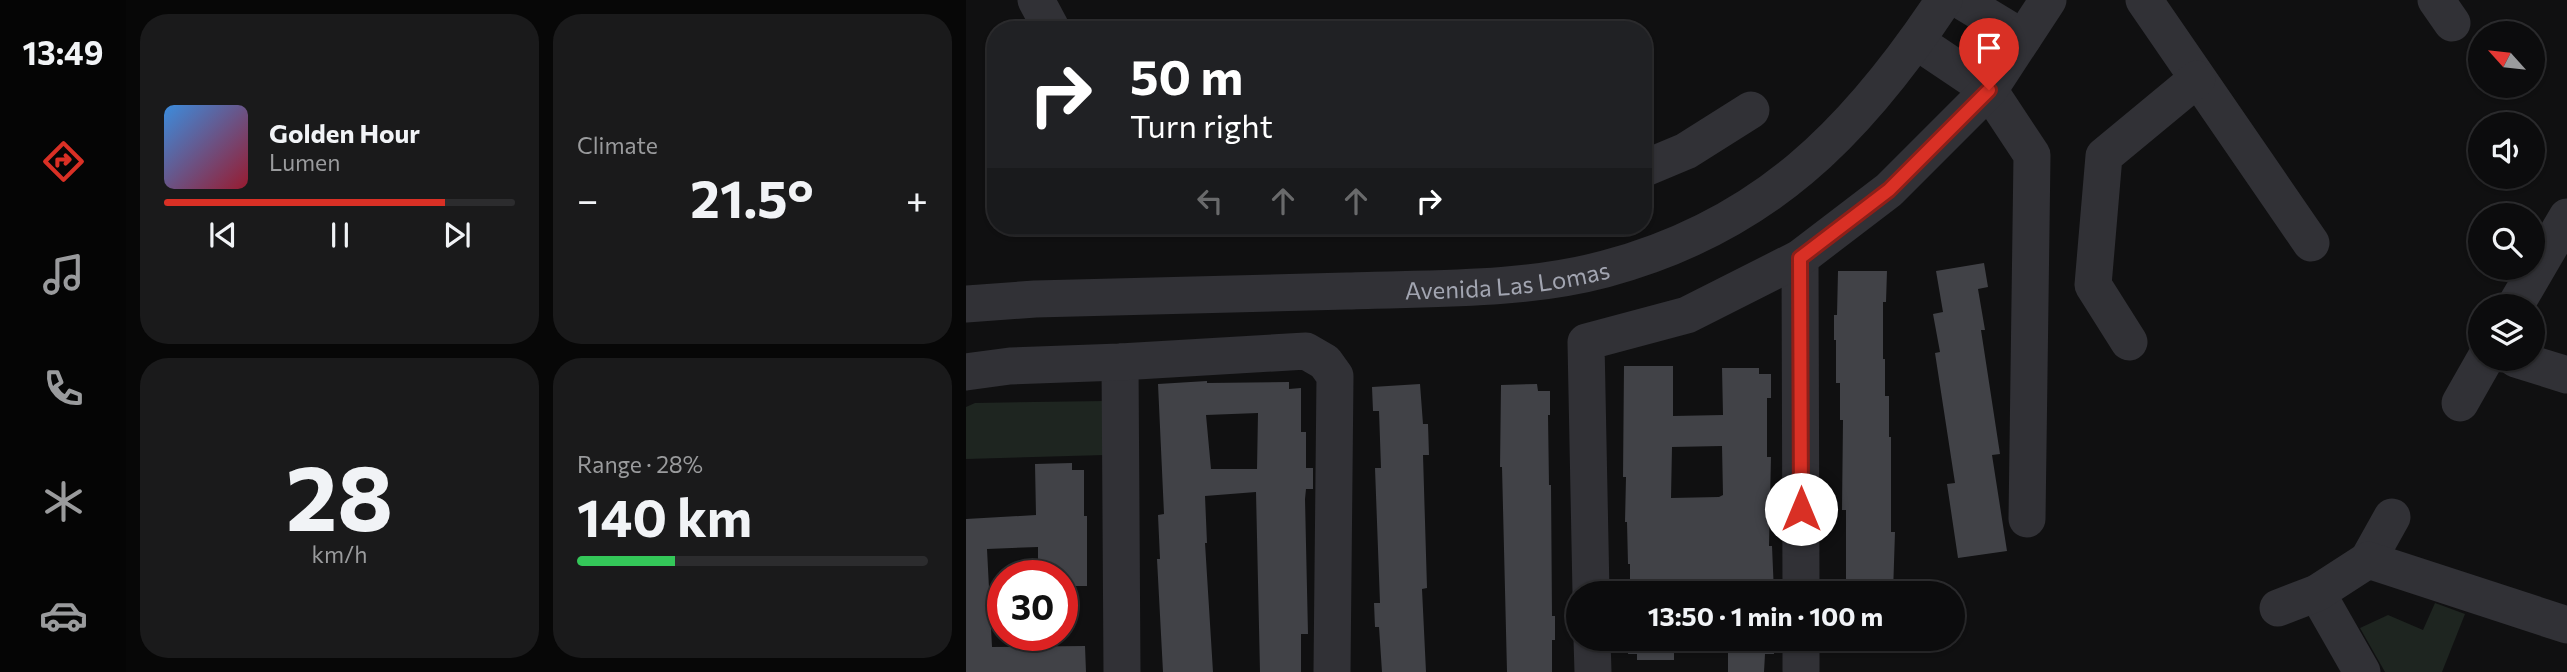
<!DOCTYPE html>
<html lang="en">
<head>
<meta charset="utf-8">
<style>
  :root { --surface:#0c0c0d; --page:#1a1a1b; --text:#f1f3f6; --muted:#9a9b9d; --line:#2c2c2e; --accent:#d93025 }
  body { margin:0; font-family:Commissioner,sans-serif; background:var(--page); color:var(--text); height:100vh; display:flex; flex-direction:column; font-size:26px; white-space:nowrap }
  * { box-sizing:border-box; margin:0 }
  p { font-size:23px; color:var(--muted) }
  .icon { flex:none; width:38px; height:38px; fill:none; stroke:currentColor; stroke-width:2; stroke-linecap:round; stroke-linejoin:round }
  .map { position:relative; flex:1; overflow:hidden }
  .details { display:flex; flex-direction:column; gap:14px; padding:14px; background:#070707; width:840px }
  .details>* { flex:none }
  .top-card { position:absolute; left:21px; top:21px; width:665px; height:214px; border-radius:28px; box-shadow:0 2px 5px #0004,0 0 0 2px var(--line); background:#202124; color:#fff; overflow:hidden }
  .needle { width:46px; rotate:297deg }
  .controls { position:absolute; left:1502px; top:21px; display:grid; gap:14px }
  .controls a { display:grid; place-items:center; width:77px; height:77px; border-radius:50%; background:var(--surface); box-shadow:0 2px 5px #0004,0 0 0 2px var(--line); font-size:35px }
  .speed { position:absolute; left:21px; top:560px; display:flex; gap:14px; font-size:35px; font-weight:700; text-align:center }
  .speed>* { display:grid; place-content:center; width:91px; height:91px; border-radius:50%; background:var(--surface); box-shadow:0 2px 5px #0004,0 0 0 2px var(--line); line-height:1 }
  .speed .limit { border:10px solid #d22; background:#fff; color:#111 }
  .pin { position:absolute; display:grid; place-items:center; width:60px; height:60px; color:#fff; margin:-72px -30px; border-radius:50% 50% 50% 0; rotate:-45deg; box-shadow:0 0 7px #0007 }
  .pin .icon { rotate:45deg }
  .me { position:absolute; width:77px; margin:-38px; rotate:0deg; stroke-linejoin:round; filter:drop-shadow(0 0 5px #0008) }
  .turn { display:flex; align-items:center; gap:24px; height:147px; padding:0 28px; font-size:32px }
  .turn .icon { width:91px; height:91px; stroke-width:2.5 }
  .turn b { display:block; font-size:49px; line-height:60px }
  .lanes { display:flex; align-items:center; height:66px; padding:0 28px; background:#0003; justify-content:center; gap:35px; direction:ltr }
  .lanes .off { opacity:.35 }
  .big { font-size:52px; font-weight:700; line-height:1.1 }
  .details .tile { flex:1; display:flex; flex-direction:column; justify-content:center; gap:10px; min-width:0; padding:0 24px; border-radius:28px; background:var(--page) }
  .details .dial { align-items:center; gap:0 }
  .dial b { font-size:91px; line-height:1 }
  .song { display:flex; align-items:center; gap:21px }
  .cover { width:84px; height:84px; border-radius:10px; background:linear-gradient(135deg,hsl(210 70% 55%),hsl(350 70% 35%)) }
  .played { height:7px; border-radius:4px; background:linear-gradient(90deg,var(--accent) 80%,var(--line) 80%) }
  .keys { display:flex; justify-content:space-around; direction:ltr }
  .heat { display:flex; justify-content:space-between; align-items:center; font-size:38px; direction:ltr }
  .charge { height:10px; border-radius:5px; background:linear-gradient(90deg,#34c759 28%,var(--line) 0) }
  .details .tiles { flex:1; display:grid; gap:14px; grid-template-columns:repeat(2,1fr) }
  .trip { position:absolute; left:600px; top:581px; width:399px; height:70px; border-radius:35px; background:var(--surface); box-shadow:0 2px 5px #0004,0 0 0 2px var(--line); font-weight:700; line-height:70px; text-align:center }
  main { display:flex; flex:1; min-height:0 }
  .tab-bar { display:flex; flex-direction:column; width:126px; justify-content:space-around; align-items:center; background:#050505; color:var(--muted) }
  .tab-bar .icon { width:49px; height:49px }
  .tab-bar .on { color:var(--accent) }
  .tab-bar b { font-size:32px; color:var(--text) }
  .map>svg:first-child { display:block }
  .green { fill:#1e2520 }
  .building { fill:#414247; fill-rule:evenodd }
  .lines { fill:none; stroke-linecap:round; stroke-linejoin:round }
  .minor { stroke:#313136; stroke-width:37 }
  .route-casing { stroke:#8d1f18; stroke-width:18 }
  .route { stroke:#d93025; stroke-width:12 }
  .labels { text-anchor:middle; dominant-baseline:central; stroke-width:6; stroke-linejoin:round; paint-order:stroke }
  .street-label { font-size:24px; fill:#a2a5b1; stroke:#0b0b0c }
</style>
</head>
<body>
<main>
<nav class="tab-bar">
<b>13:49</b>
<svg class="icon on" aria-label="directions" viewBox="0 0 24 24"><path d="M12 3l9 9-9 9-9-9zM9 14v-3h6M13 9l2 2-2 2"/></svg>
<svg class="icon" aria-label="music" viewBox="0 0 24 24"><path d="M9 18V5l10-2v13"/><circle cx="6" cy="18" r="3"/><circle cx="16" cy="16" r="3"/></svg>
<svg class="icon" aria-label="phone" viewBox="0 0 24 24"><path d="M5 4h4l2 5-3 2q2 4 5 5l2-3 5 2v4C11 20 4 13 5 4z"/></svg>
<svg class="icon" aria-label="climate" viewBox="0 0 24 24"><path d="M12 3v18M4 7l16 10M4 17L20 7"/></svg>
<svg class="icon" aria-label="car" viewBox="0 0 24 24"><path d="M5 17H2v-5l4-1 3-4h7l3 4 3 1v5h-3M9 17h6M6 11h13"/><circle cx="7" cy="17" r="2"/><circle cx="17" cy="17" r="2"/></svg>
</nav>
<section class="details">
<div class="tiles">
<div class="tile">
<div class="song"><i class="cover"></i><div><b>Golden Hour</b><p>Lumen</p></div></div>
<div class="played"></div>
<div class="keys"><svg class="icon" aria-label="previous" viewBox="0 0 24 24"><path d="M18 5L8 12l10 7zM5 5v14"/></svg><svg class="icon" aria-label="pause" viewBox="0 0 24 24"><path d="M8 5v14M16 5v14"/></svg><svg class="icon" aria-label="next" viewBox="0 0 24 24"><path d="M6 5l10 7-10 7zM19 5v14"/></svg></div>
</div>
<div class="tile"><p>Climate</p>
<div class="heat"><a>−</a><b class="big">21.5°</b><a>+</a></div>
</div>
<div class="tile dial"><b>28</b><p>km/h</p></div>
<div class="tile"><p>Range · 28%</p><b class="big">140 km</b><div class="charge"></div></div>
</div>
</section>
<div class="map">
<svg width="1601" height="672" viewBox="0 0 1601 672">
  <rect width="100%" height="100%" fill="#101011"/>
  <g class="green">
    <polygon points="139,401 139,455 0,459 0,407 9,403"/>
    <polygon points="1469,603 1499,614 1476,672 1419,672 1394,628 1422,615 1457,630"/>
  </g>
  <g class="building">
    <polygon points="1018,263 1022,287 1012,289 1019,330 1015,330 1034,454 1026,455 1041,551 992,558 981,484 989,483 969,353 974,352 967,314 977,312 970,271"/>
    <polygon points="872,271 921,271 920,302 917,302 917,359 919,359 919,396 923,396 923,437 925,437 925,532 929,532 927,593 880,593 880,510 876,510 877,420 874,420 874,383 870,383 870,340 868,340 868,315 871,315"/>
    <path d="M658,366H707V416L757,415L756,368H793V374H805V398H801V457H805L803,546H806L808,593H664V564H662L661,522H659L660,477H657ZM756,446L757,495L753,497L705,498L706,447Z"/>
    <path d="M241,381V383L323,382V389L335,388V432H340V468H347V489H340L339,499L342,634H335V672H294L290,492L239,496L241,543H239L247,672H197L191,559H194L192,515L198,514L192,384ZM292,413L291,469H245L240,415Z"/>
    <polygon points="454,384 457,424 462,424 463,455 457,455 461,588 456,589 460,672 416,672 413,627 409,627 408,603 414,603 409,468 415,468 413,411 407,411 406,387"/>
    <polygon points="571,384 572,391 584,391 584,415 582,415 583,485 585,485 586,616 589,616 589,640 586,640 586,672 541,672 536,467 534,467 535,385"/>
    <polygon points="106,463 106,470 118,470 118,516 121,516 121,586 96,586 96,576 72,576 72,547 21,549 26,647 119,646 120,672 0,672 0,519 70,515 69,464"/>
    <polygon points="663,639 708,639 708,660 671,660 671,654 662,654"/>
    <polygon points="762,639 808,639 808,654 799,654 798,672 762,672"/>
  </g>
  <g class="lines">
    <g class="minor">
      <polyline points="70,0 86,30"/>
      <polyline points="994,0 1057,38"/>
      <polyline points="1178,0 1345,243"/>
      <polyline points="1470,0 1486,23"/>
      <polyline points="950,41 1023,90 1066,155 1061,519"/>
      <polyline points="677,169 720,151 785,110"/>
      <polyline points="834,258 835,593"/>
      <path id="s1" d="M0,304L69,299C173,296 277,293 381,291C466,288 556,291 639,269C797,227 890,133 978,0"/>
      <polyline points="1549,306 1601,217"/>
      <polyline points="1163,342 1127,285 1138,156 1231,79"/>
      <polyline points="1550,359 1601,375"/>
      <polyline points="154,362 156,672"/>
      <polyline points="0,372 44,366 154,362 340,351 359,362 369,376 366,672"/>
      <polyline points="1494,403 1519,359"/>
      <polyline points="1402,560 1426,517"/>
      <polyline points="625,593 620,342 721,315 834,258 923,190 1023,90 1082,0"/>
      <polyline points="1351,593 1396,672"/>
      <polyline points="1312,608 1351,593 1402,560 1601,625"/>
      <polyline points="626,639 627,672"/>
      <polyline points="835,639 835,670"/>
    </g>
  </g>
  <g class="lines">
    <defs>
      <polyline id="route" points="835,509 834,258 923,190 1023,90"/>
    </defs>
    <use href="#route" class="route-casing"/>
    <use href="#route" class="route"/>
  </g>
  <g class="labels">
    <g class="street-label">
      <text stroke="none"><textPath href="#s1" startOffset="542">Avenida Las Lomas</textPath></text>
    </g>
  </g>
</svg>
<div class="controls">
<a><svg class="needle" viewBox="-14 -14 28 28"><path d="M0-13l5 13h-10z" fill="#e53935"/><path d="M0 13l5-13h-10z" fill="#9a9b9d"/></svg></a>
<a><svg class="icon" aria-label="sound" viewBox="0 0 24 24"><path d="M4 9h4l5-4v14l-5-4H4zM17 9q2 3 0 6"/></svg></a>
<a><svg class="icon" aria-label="search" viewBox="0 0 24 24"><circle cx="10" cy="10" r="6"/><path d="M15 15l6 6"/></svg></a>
<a><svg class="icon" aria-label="layers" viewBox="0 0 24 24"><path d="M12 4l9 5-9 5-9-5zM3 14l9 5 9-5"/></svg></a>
</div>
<div class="speed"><div class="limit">30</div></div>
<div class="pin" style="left:1023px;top:90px;background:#d93025"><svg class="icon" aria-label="arrive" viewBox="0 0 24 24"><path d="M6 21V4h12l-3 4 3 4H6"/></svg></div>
<svg class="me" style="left:835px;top:509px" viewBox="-20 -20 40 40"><circle r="19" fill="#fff"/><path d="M0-13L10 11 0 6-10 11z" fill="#d93025"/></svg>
<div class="trip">13:50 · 1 min · 100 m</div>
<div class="top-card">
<div class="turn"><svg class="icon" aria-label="right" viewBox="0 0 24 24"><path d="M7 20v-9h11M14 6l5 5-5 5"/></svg><div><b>50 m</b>Turn right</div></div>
<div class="lanes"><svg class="icon off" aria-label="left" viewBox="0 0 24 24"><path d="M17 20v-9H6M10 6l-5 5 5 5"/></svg><svg class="icon off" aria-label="ahead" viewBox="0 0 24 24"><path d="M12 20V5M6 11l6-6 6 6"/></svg><svg class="icon off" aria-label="ahead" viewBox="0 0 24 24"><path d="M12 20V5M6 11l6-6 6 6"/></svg><svg class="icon" aria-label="right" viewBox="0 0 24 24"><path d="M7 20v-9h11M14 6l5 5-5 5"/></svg></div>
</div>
</div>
</main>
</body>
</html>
